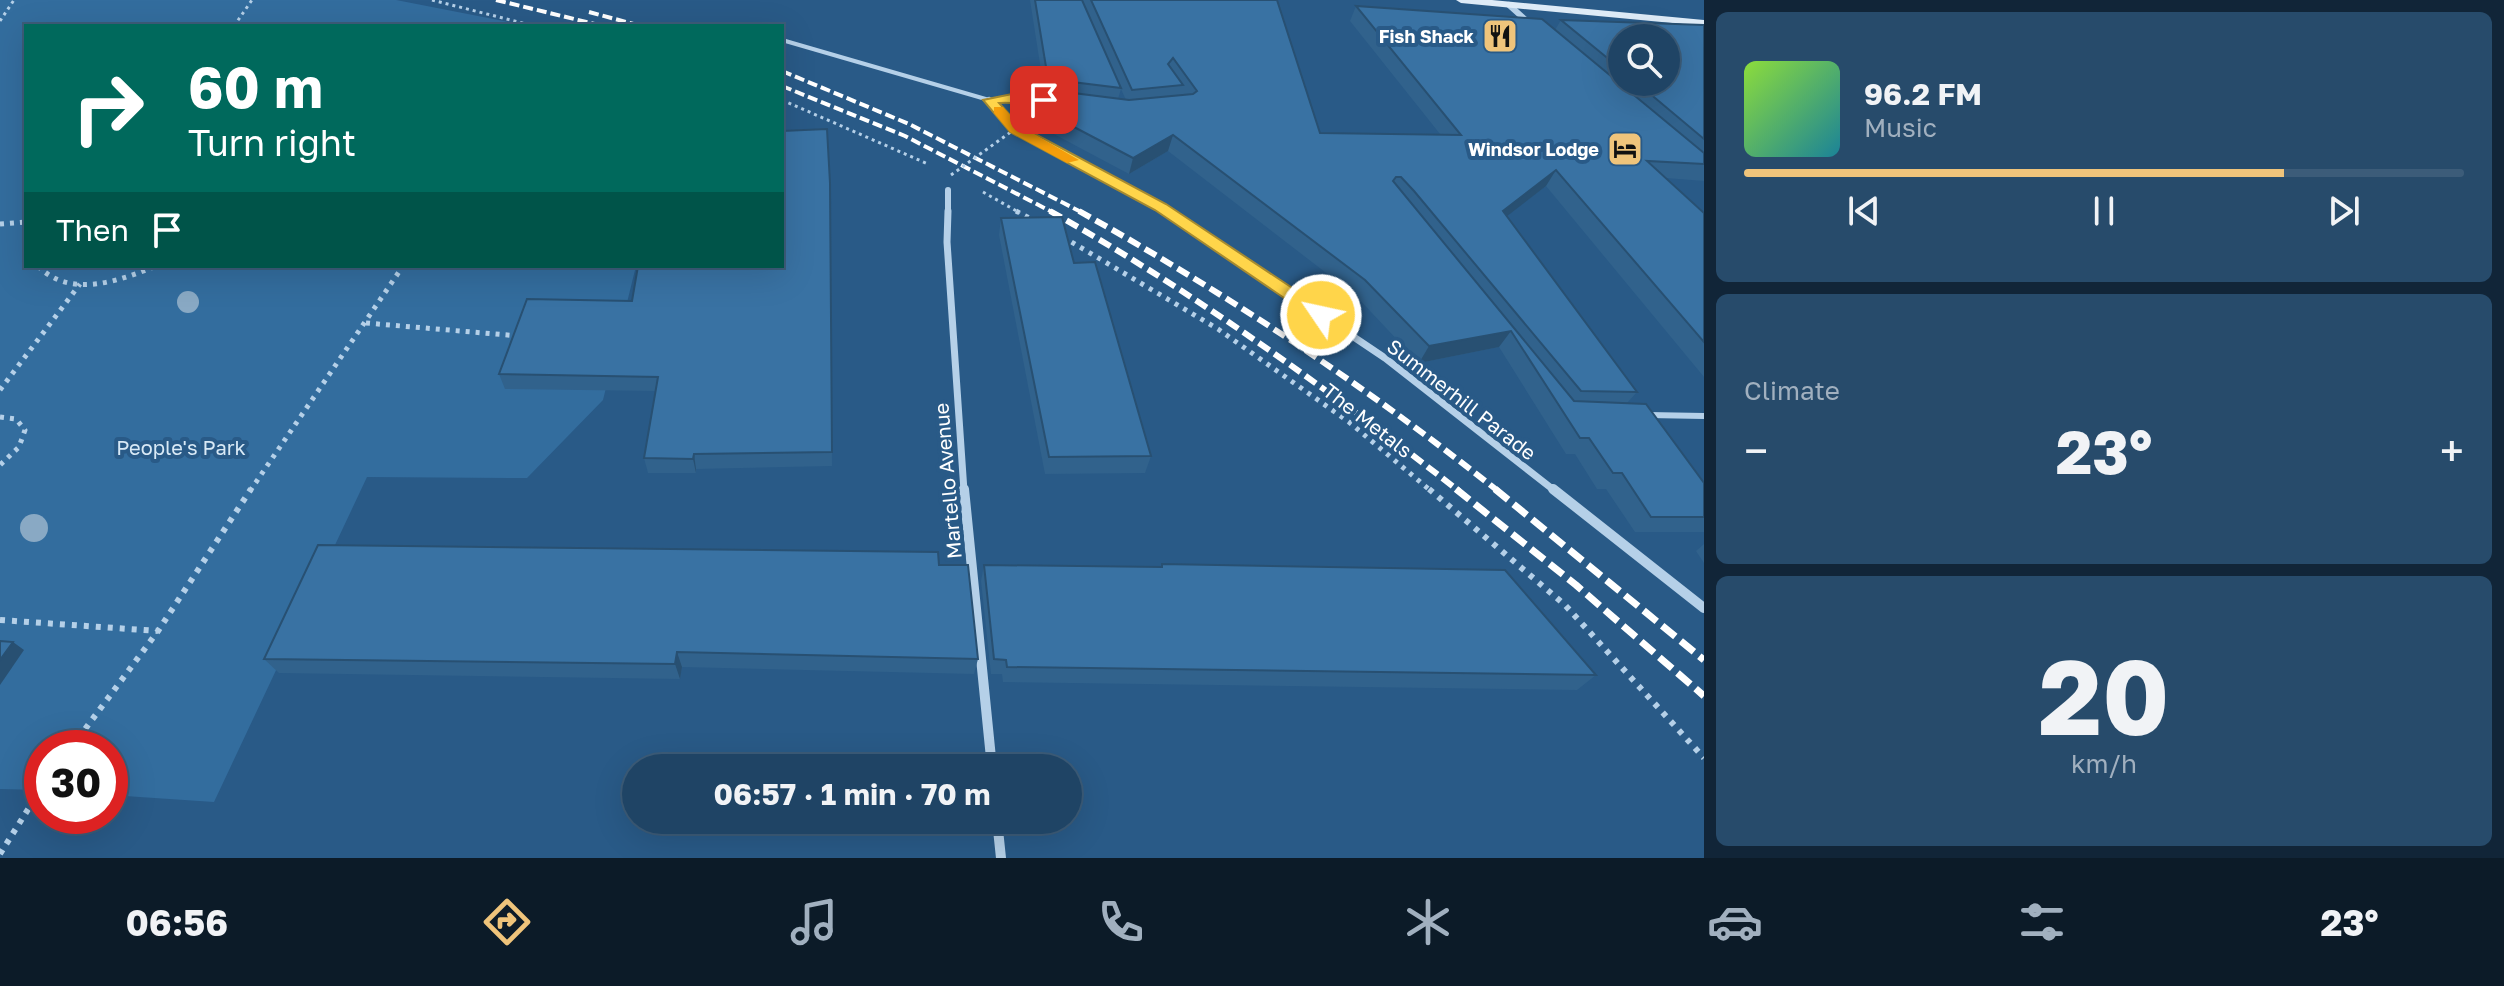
<!DOCTYPE html>
<html lang="en">
<head>
<meta charset="utf-8">
<style>
  :root { --surface:#1f4465; --page:#274b6b; --text:#f1f3f6; --muted:#a1b0bf; --line:#3c5c79; --accent:#efc47b }
  body { margin:0; font-family:"Golos Text",sans-serif; background:var(--page); color:var(--text); height:100vh; display:flex; flex-direction:column; font-size:30px; white-space:nowrap }
  * { box-sizing:border-box; margin:0 }
  p { font-size:26px; color:var(--muted) }
  .icon { flex:none; width:44px; height:44px; fill:none; stroke:currentColor; stroke-width:2; stroke-linecap:round; stroke-linejoin:round }
  .map { position:relative; flex:1; overflow:hidden }
  .side { display:flex; flex-direction:column; gap:12px; padding:12px; background:#112538; width:800px }
  .side>* { flex:none }
  .top-card { position:absolute; left:24px; top:24px; width:760px; height:244px; border-radius:0px; box-shadow:0 8px 32px #0002,0 0 0 2px var(--line); background:#00695c; color:#fff; overflow:hidden }
  .buttons { position:absolute; left:1608px; top:24px; display:grid; gap:16px }
  .buttons a { display:grid; place-items:center; width:72px; height:72px; border-radius:50%; background:var(--surface); box-shadow:0 8px 32px #0002,0 0 0 2px var(--line); font-size:40px }
  .speed { position:absolute; left:24px; top:730px; display:flex; gap:16px; font-size:40px; font-weight:700; text-align:center }
  .speed>* { display:grid; place-content:center; width:104px; height:104px; border-radius:50%; background:var(--surface); box-shadow:0 8px 32px #0002,0 0 0 2px var(--line); line-height:1 }
  .speed .limit { border:12px solid #d22; background:#fff; color:#111 }
  .pin { position:absolute; display:grid; place-items:center; width:68px; height:68px; color:#fff; margin:-34px; border-radius:16px; box-shadow:0 4px 12px #0006 }
  .me { position:absolute; width:88px; margin:-44px; rotate:304deg; stroke-linejoin:round; filter:drop-shadow(0 0 6px #0008) }
  .turn { display:flex; align-items:center; gap:28px; height:168px; padding:0 32px; font-size:36px }
  .turn .icon { width:104px; height:104px; stroke-width:2.5 }
  .turn b { display:block; font-size:56px; line-height:68px }
  .then { display:flex; align-items:center; height:76px; padding:0 32px; background:#0003; gap:16px; font-size:30px }
  .big { font-size:60px; font-weight:700; line-height:1.1 }
  .side .tile { flex:1; display:flex; flex-direction:column; justify-content:center; gap:12px; min-width:0; padding:0 28px; border-radius:12px; background:var(--page) }
  .side .dial { align-items:center; gap:0 }
  .dial b { font-size:104px; line-height:1 }
  .song { display:flex; align-items:center; gap:24px }
  .cover { width:96px; height:96px; border-radius:12px; background:linear-gradient(135deg,hsl(90 70% 55%),hsl(190 70% 35%)) }
  .played { height:8px; border-radius:4px; background:linear-gradient(90deg,var(--accent) 75%,var(--line) 75%) }
  .keys { display:flex; justify-content:space-around; direction:ltr }
  .heat { display:flex; justify-content:space-between; align-items:center; font-size:44px; direction:ltr }
  .trip { position:absolute; left:622px; top:754px; width:460px; height:80px; border-radius:40px; background:var(--surface); box-shadow:0 8px 32px #0002,0 0 0 2px var(--line); font-weight:700; line-height:80px; text-align:center }
  .menu { display:flex; height:128px; justify-content:space-around; align-items:center; background:#0c1b28; color:var(--muted) }
  .menu .icon { width:56px; height:56px }
  .menu .on { color:var(--accent) }
  .menu b { font-size:36px; color:var(--text) }
  main { display:flex; flex:1; min-height:0 }
  .map>svg:first-child { display:block }
  .green { fill:#336d9e }
  .lines { fill:none; stroke-linecap:round; stroke-linejoin:round }
  .path-far2 { stroke:#b5d0e8; stroke-width:3; stroke-dasharray:3 4; stroke-linecap:butt }
  .path-far1 { stroke:#b5d0e8; stroke-width:5; stroke-dasharray:4 6; stroke-linecap:butt }
  .path { stroke:#b5d0e8; stroke-width:6; stroke-dasharray:5 7; stroke-linecap:butt }
  .service-far1 { stroke:#b5d0e8; stroke-width:4 }
  .service { stroke:#b5d0e8; stroke-width:6 }
  .minor-far2 { stroke:#b5d0e8; stroke-width:6 }
  .minor-far1 { stroke:#b5d0e8; stroke-width:7 }
  .minor { stroke:#b5d0e8; stroke-width:10 }
  .secondary { fill:#deebf7; fill-rule:evenodd }
  .rail-far2 { stroke:#fff; stroke-width:4; stroke-dasharray:10 4; stroke-linecap:butt }
  .rail-far1 { stroke:#fff; stroke-width:6; stroke-dasharray:13 6; stroke-linecap:butt }
  .rail { stroke:#fff; stroke-width:7; stroke-dasharray:17 7; stroke-linecap:butt }
  .path-bridge { stroke:#b5d0e8; stroke-width:3; stroke-dasharray:3 4; stroke-linecap:butt }
  .tree { fill:#89a9c4 }
  .wall { fill:#31628c; fill-rule:evenodd }
  .shaded-wall { fill:#285072 }
  .building { fill:#3972a3; stroke:#285072; stroke-width:2 }
  .route { fill:#ffd54a; stroke:#a68a30; stroke-width:2 }
  .slow { fill:#f59e0b }
  .labels { text-anchor:middle; dominant-baseline:central; stroke-width:8; stroke-linejoin:round; paint-order:stroke }
  .far-poi-label { font-size:18px; font-weight:bold; fill:#fff; stroke:#295a87; text-anchor:end }
  .street-label { font-size:20px; fill:#fff; stroke:#295a87 }
  .park-label { font-size:20px; fill:#d8e9f6; stroke:#295a87 }
</style>
</head>
<body>
<main>
<div class="map">
<svg width="1704" height="858" viewBox="0 0 1704 858">
  <rect width="100%" height="100%" fill="#295a87"/>
  <polygon class="green" points="0,0 396,0 529,26 26,26 26,266 636,266 603,400 527,478 367,477 214,802 110,795 110,748 42,748 42,790 0,789"/>
  <g class="lines">
    <g class="path-far2">
      <polyline points="432,0 534,26"/>
      <polyline points="0,21 14,0"/>
      <polyline points="234,26 252,0"/>
      <polyline points="782,100 928,164"/>
      <polyline points="983,192 1020,213"/>
    </g>
    <g class="path-far1">
      <polyline points="1016,211 1033,220"/>
      <polyline points="0,224 26,222"/>
      <polyline points="1063,237 1218,329 1349,422 1431,491"/>
      <path d="M38,266C70,299 119,281 156,266"/>
      <polyline points="366,323 519,336"/>
      <polyline points="0,390 80,284"/>
      <polyline points="0,417 16,419 25,430 19,447 0,465"/>
      <polyline points="250,491 403,266"/>
    </g>
    <g class="path">
      <polyline points="1429,489 1565,605 1704,758"/>
      <polyline points="0,620 158,631"/>
      <polyline points="71,748 158,631 251,489"/>
      <polyline points="0,854 42,787"/>
    </g>
    <polyline class="service-far1" points="782,40 989,100 1017,97 1055,102"/>
    <polyline class="service" points="1648,415 1704,416"/>
    <g class="minor-far2">
      <polyline points="1509,5 1529,23"/>
      <polyline points="989,100 1015,129 1169,213"/>
      <polyline points="948,213 948,190"/>
    </g>
    <g class="minor-far1">
      <polyline points="948,211 947,242 964,491"/>
      <polyline points="1166,211 1385,358 1555,491"/>
    </g>
    <g class="minor">
      <polyline points="964,489 992,768"/>
      <polyline points="1553,489 1704,608"/>
      <polyline points="997,820 1001,858"/>
    </g>
    <polygon class="secondary" points="1456,0 1492,0 1704,20 1704,26 1461,3"/>
    <g class="rail-far2">
      <polyline points="496,0 603,26"/>
      <polyline points="589,12 641,26"/>
      <polyline points="782,71 909,124 1083,213"/>
      <polyline points="782,86 905,136 1054,213"/>
    </g>
    <g class="rail-far1">
      <path d="M1050,211C1194,292 1329,390 1459,491"/>
      <path d="M1079,211C1226,293 1367,387 1498,491"/>
    </g>
    <g class="rail">
      <polyline points="1456,489 1576,585 1704,696"/>
      <polyline points="1495,489 1704,660"/>
    </g>
    <polyline class="path-bridge" points="951,175 1015,129"/>
  </g>
  <g class="tree">
    <circle cx="188" cy="302" r="11"/>
    <circle cx="34" cy="528" r="14"/>
  </g>
  <g class="wall">
    <path d="M1030,0H1277L1320,133L1440,134L1350,21L1356,6L1555,30L1561,20L1704,25V181L1666,178L1704,213V377L1546,186L1506,216L1637,392L1627,403L1704,483V532H1635L1606,489H1597L1575,454H1566L1499,347L1419,363L1356,296L1168,151L1129,174L1050,132L1046,106L1048,96H1045ZM1622,38L1666,82H1622ZM1121,89L1126,100L1118,99Z"/>
    <polygon points="831,198 832,466 696,469 696,473 648,473 644,458 655,391 505,389 499,374"/>
    <polygon points="1001,218 1074,263 1151,456 1145,473 1045,474 999,235"/>
    <polygon points="1704,544 1704,563 1696,551"/>
    <polygon points="1162,564 1596,675 1577,690 1003,682 1002,674 991,674 981,581 984,565 1160,567"/>
    <polygon points="939,565 978,659 974,674 682,667 680,679 279,673 264,659"/>
  </g>
  <g class="shaded-wall">
    <polygon points="1173,135 1168,151 1129,174 1133,158"/>
    <polygon points="1556,170 1546,186 1493,227 1503,211"/>
    <polygon points="1511,331 1499,347 1419,363 1429,346"/>
    <polygon points="694,454 696,469 696,473 693,459"/>
    <polygon points="13,642 24,650 0,685 0,660"/>
    <polygon points="677,652 682,667 680,679 675,664"/>
  </g>
  <g class="building">
    <polygon points="1035,0 1082,0 1121,88 1048,79"/>
    <polygon points="1091,0 1277,0 1320,133 1461,135 1356,6 1542,19 1704,153 1704,164 1647,161 1704,213 1704,342 1556,170 1503,211 1637,392 1581,391 1414,191 1401,177 1396,177 1393,181 1574,401 1646,404 1704,483 1704,517 1651,517 1622,473 1613,473 1589,438 1580,438 1511,331 1429,346 1365,280 1173,135 1133,158 1053,116 1049,90 1129,100 1193,94 1197,91 1173,58 1168,64 1183,85 1132,90"/>
    <polygon points="1561,20 1704,25 1704,139 1636,82 1666,82 1666,38 1622,38 1622,70"/>
    <polygon points="827,129 830,183 832,452 694,454 693,459 644,458 658,377 499,374 527,299 632,301 638,266 782,266 782,131"/>
    <polygon points="1062,217 1074,263 1095,262 1151,456 1049,457 1001,218"/>
    <polygon points="318,545 938,552 939,565 968,565 978,659 677,652 675,664 264,659"/>
    <polygon points="1162,564 1505,570 1596,675 1007,667 1006,660 994,659 984,565 1162,567"/>
    <polygon points="0,641 13,642 0,660"/>
  </g>
  <path class="route" d="M1017,93L1050,100C1038,108 1014,101 999,103L1020,126L1166,204L1327,311V319H1315L1155,210L1010,132L983,100Z"/>
  <polygon class="slow" points="994,107 1003,107 1020,126 1079,160 1067,163 1010,132 994,113"/>
  <defs>
    <symbol id="restaurant-square" viewBox="-11 -11 22 22"><rect x="-9" y="-9" width="18" height="18" rx="4" fill="#efc47b" stroke="#295a87"/><path d="M-5-6h1v4h1v-4h1v4h1v-4h1v5L-1.5 .5V6h-2V.5L-5-1ZM5-6V6H3V1.5H1.5Q1.5-4 5-6Z" fill="#111"/></symbol>
    <symbol id="hotel-square" viewBox="-11 -11 22 22"><rect x="-9" y="-9" width="18" height="18" rx="4" fill="#efc47b" stroke="#295a87"/><path d="M-6-4.5h1.5V1H6V5H4.5V3h-9V5H-6ZM-4 0a1.8 1.8 0 1 1 3.6 0ZM.5 0V-2.5h3Q6-2.5 6 0Z" fill="#111"/></symbol>
  </defs>
  <g fill-rule="evenodd">
    <use href="#restaurant-square" x="1480" y="16" width="40" height="40"/>
    <use href="#hotel-square" x="1605" y="129" width="40" height="40"/>
  </g>
  <g class="labels">
    <g class="far-poi-label">
      <text x="1474" y="36">Fish Shack</text>
      <text x="1599" y="149">Windsor Lodge</text>
    </g>
    <g class="street-label">
      <text transform="translate(1462 399) rotate(38)">Summerhill Parade</text>
      <text transform="translate(1368 420) rotate(38)">The Metals</text>
      <text transform="translate(947 481) rotate(-95)">Martello Avenue</text>
    </g>
    <g class="park-label">
      <text x="181" y="447">People's Park</text>
    </g>
  </g>
</svg>
<div class="buttons">
<a><svg class="icon" aria-label="search" viewBox="0 0 24 24"><circle cx="10" cy="10" r="6"/><path d="M15 15l6 6"/></svg></a>
</div>
<div class="speed"><div class="limit">30</div></div>
<div class="pin" style="left:1044px;top:100px;background:#d93025"><svg class="icon" aria-label="arrive" viewBox="0 0 24 24"><path d="M6 21V4h12l-3 4 3 4H6"/></svg></div>
<svg class="me" style="left:1321px;top:315px" viewBox="-20 -20 40 40"><circle r="17" fill="#ffd54a" stroke="#fff" stroke-width="3"/><path d="M0-11L8 9 0 5-8 9z" fill="#fff"/></svg>
<div class="trip">06:57 · 1 min · 70 m</div>
<div class="top-card">
<div class="turn"><svg class="icon" aria-label="right" viewBox="0 0 24 24"><path d="M7 20v-9h11M14 6l5 5-5 5"/></svg><div><b>60 m</b>Turn right</div></div>
<div class="then">Then<svg class="icon" aria-label="arrive" viewBox="0 0 24 24"><path d="M6 21V4h12l-3 4 3 4H6"/></svg></div>
</div>
</div>
<section class="side">
<div class="tile">
<div class="song"><i class="cover"></i><div><b>96.2 FM</b><p>Music</p></div></div>
<div class="played"></div>
<div class="keys"><svg class="icon" aria-label="previous" viewBox="0 0 24 24"><path d="M18 5L8 12l10 7zM5 5v14"/></svg><svg class="icon" aria-label="pause" viewBox="0 0 24 24"><path d="M8 5v14M16 5v14"/></svg><svg class="icon" aria-label="next" viewBox="0 0 24 24"><path d="M6 5l10 7-10 7zM19 5v14"/></svg></div>
</div>
<div class="tile"><p>Climate</p>
<div class="heat"><a>−</a><b class="big">23°</b><a>+</a></div>
</div>
<div class="tile dial"><b>20</b><p>km/h</p></div>
</section>
</main>
<nav class="menu">
<b>06:56</b>
<svg class="icon on" aria-label="directions" viewBox="0 0 24 24"><path d="M12 3l9 9-9 9-9-9zM9 14v-3h6M13 9l2 2-2 2"/></svg>
<svg class="icon" aria-label="music" viewBox="0 0 24 24"><path d="M9 18V5l10-2v13"/><circle cx="6" cy="18" r="3"/><circle cx="16" cy="16" r="3"/></svg>
<svg class="icon" aria-label="phone" viewBox="0 0 24 24"><path d="M5 4h4l2 5-3 2q2 4 5 5l2-3 5 2v4C11 20 4 13 5 4z"/></svg>
<svg class="icon" aria-label="climate" viewBox="0 0 24 24"><path d="M12 3v18M4 7l16 10M4 17L20 7"/></svg>
<svg class="icon" aria-label="car" viewBox="0 0 24 24"><path d="M5 17H2v-5l4-1 3-4h7l3 4 3 1v5h-3M9 17h6M6 11h13"/><circle cx="7" cy="17" r="2"/><circle cx="17" cy="17" r="2"/></svg>
<svg class="icon" aria-label="filters" viewBox="0 0 24 24"><path d="M4 7h16M4 17h16"/><circle cx="9" cy="7" r="2"/><circle cx="15" cy="17" r="2"/></svg>
<b>23°</b>
</nav>
</body>
</html>
